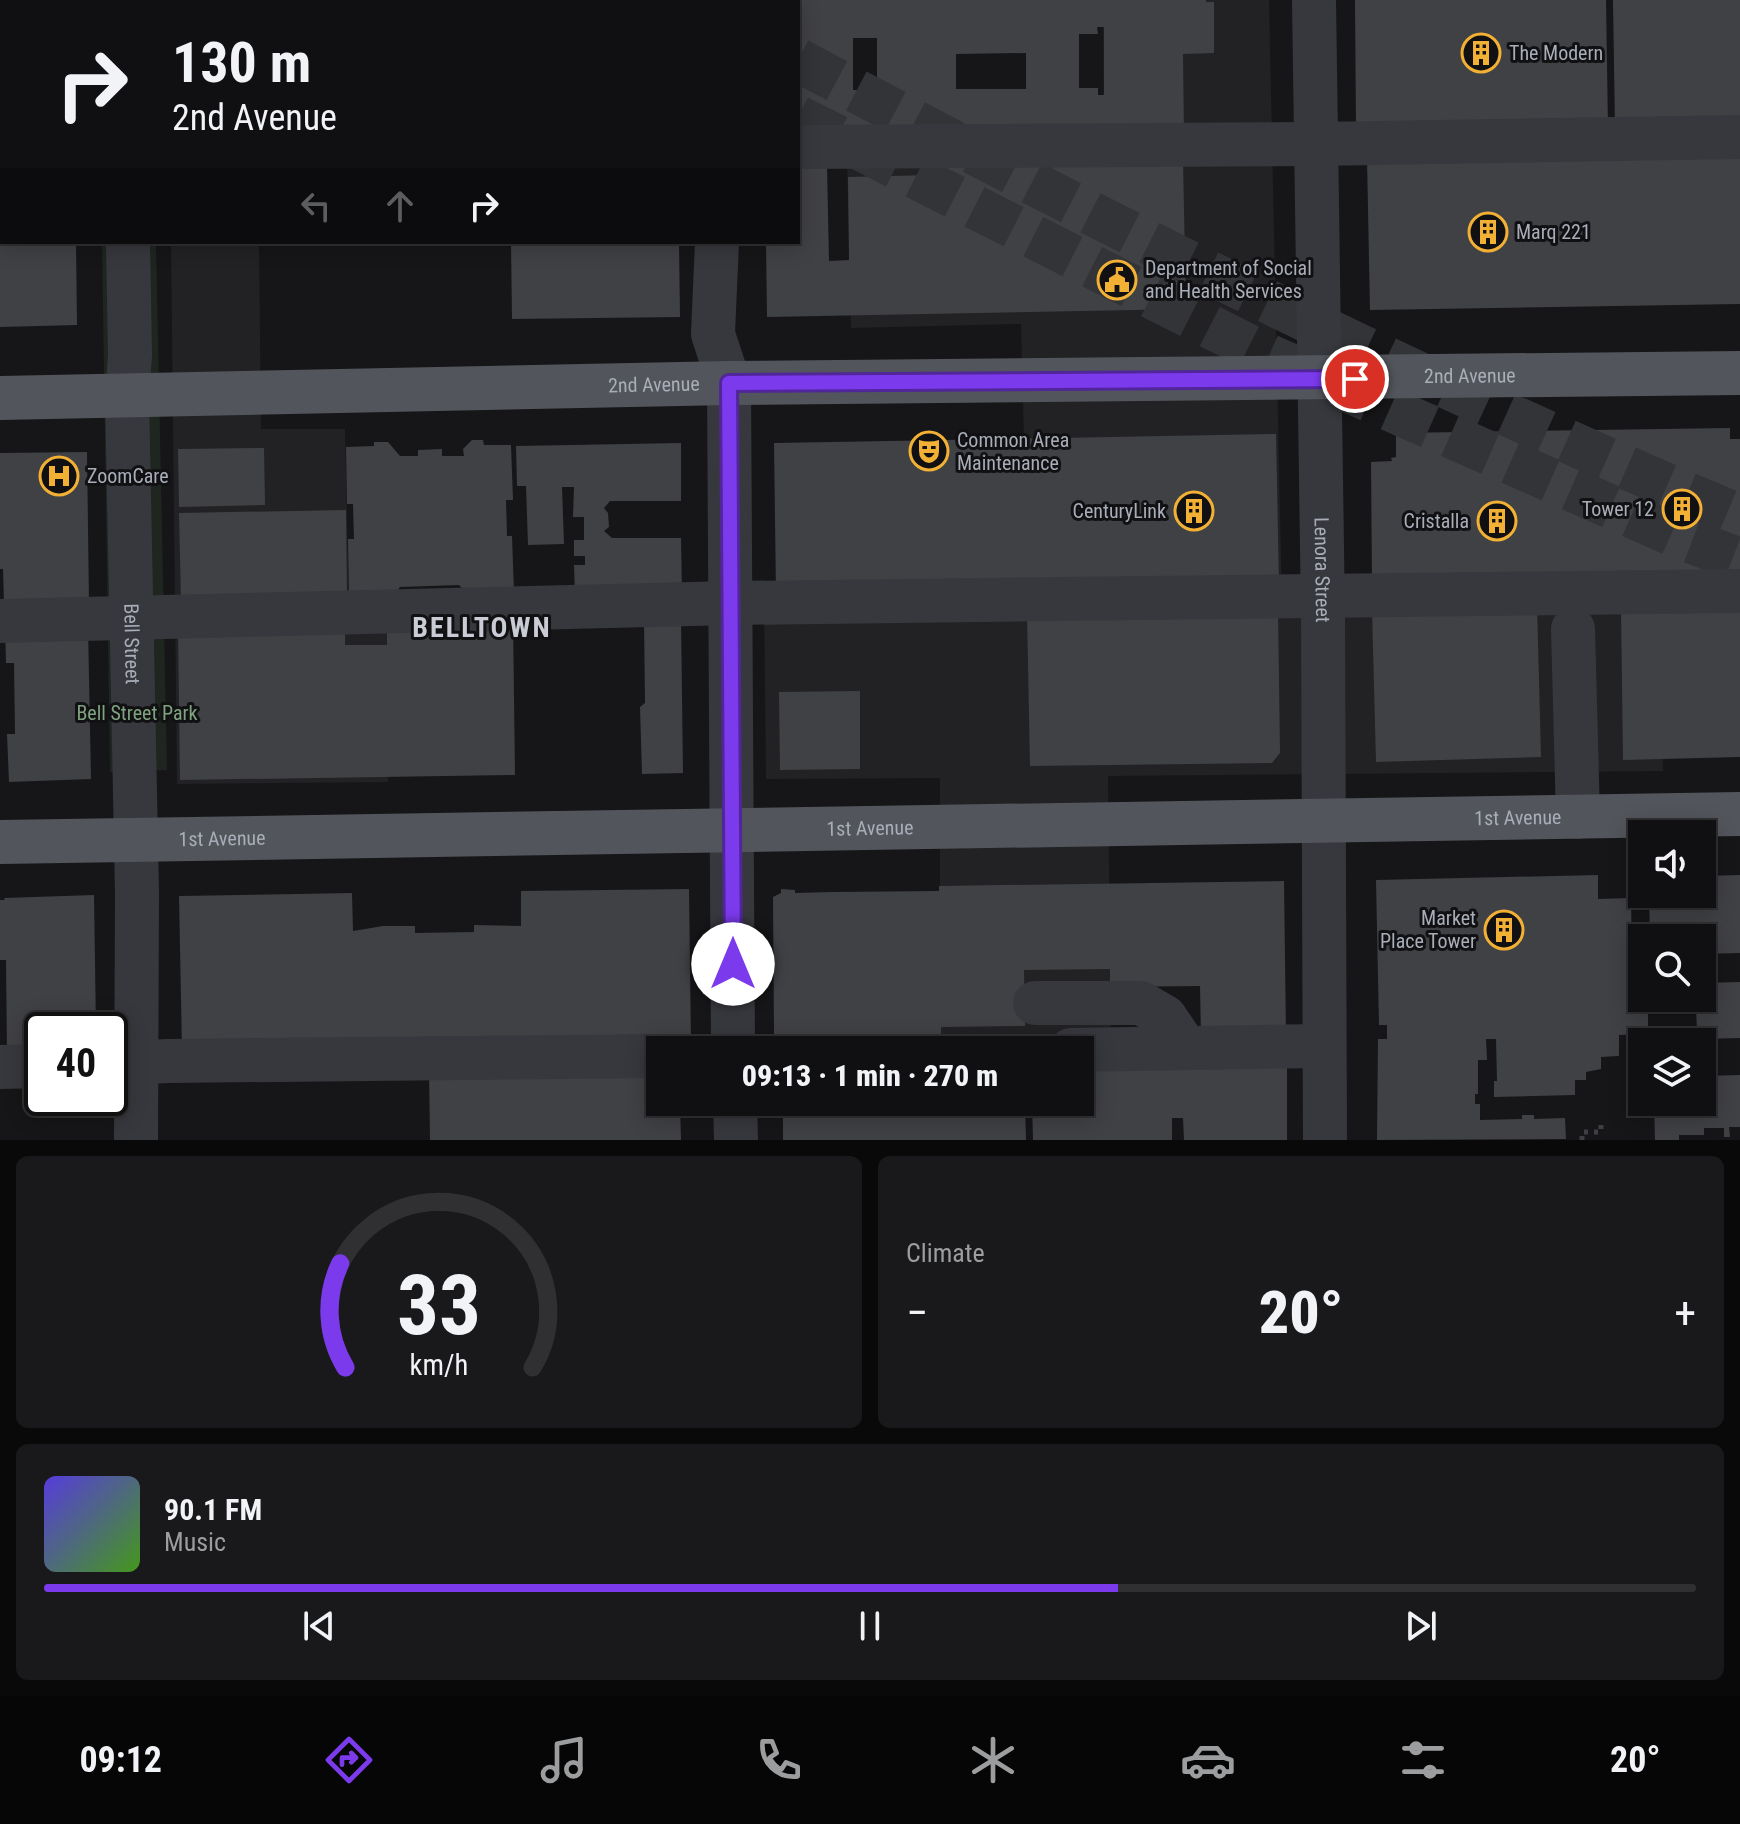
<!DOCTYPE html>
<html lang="en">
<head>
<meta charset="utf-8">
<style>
  :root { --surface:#101012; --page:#19191b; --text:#f1f3f6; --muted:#9c9d9f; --line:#303032; --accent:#7c3aed }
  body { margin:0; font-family:"Roboto Condensed",sans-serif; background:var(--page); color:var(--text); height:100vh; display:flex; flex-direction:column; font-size:30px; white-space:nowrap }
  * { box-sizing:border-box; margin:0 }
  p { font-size:26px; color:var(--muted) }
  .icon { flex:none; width:44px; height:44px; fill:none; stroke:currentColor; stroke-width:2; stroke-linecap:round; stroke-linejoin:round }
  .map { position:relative; height:1140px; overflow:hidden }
  .details { display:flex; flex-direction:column; gap:16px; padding:16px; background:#09090a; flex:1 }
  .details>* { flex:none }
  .guide { position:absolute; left:0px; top:0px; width:800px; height:244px; box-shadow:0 4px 20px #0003,0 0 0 2px var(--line); background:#101012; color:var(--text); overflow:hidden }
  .buttons { position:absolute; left:1628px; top:820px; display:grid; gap:16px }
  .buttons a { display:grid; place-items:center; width:88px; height:88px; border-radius:0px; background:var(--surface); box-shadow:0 4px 20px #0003,0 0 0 2px var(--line); font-size:40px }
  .speed { position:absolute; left:24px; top:1012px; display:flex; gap:16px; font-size:40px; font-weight:700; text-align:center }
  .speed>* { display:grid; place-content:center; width:104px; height:104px; border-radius:50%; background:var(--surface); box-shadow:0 4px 20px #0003,0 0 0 2px var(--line); line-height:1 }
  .speed .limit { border:4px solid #111; border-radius:12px; background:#fff; color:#111 }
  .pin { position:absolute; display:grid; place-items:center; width:68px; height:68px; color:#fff; margin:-34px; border:4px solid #fff; border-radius:50%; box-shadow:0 2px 8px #0007 }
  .me { position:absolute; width:88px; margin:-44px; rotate:0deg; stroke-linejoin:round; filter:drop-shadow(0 0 6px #0008) }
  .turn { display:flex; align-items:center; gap:28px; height:168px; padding:0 40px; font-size:36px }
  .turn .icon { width:104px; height:104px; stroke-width:2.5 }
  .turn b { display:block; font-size:56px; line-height:68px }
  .lanes { display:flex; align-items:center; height:76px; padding:0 40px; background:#0003; justify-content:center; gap:40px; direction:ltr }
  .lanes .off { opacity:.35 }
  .big { font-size:60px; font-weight:800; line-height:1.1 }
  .details .tile { flex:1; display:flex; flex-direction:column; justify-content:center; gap:12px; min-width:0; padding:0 28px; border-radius:12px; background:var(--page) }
  .details .dial { align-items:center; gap:0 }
  .dial svg { height:208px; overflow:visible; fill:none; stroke:var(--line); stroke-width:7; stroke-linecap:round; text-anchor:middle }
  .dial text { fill:var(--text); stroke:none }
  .song { display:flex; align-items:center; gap:24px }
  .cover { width:96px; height:96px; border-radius:12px; background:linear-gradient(135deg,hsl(250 70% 55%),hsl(100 70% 35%)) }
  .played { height:8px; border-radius:4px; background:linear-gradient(90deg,var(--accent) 65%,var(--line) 65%) }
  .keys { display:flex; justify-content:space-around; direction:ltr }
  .heat { display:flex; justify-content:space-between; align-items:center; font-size:44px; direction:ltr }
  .details .tiles { flex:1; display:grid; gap:16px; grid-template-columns:1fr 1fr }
  .tile:last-child { grid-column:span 2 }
  .trip { position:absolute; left:646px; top:1036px; width:448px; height:80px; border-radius:0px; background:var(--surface); box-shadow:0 4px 20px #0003,0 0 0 2px var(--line); font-weight:800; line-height:80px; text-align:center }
  .tab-bar { display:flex; height:128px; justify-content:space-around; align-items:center; background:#060607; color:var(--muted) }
  .tab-bar .icon { width:56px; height:56px }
  .tab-bar .active { color:var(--accent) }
  .tab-bar b { font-size:36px; color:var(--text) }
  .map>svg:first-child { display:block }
  .built { fill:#222225 }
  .green { fill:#1e261f }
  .building { fill:#404145; fill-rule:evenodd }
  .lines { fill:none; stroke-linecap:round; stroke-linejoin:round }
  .highway-tunnel { stroke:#333438; stroke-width:44; stroke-dasharray:44 22; stroke-linecap:butt }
  .path { stroke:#3d3f44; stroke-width:5; stroke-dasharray:4 6; stroke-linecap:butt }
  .minor { stroke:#37383d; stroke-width:44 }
  .major { stroke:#53555c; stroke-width:44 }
  .route-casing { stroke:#51269a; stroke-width:20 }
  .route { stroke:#7c3aed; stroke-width:14 }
  .labels { text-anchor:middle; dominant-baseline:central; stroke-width:6; stroke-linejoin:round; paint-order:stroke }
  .poi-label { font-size:20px; fill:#a8adb8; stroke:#111113; text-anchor:start }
  .street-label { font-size:20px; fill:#a8adb8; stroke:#111113 }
  .park-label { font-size:20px; fill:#7fa381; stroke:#111113 }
  .district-label { font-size:28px; font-weight:bold; letter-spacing:2px; fill:#c9ccd4; stroke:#111113 }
</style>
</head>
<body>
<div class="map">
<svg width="1740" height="1140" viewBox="0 0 1740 1140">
  <rect width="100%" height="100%" fill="#161618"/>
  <g class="built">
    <polygon points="1103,0 1269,0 1282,605 1660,598 1663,771 1108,776 1111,1042 940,1044 940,778 766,779 764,599 1028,594 1021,324 851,328 847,156 1104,152"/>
    <polygon points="171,242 259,242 261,429 345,429 349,607 387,607 388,782 177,784"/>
  </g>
  <polygon class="green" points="102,242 156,242 167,770 110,772"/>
  <g class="building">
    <path d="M798,0H1206V2H1214V53L1183,54L1184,136L798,140ZM1097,27H1104V95H1098V88H1079V34H1098ZM853,38H877V90H853ZM1026,53V89H956V54Z"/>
    <polygon points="1355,0 1606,0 1608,127 1356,130"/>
    <polygon points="1613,0 1740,0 1740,129 1615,129"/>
    <polygon points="1740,152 1740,304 1370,310 1367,158"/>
    <polygon points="1183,160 1186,309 767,317 766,242 798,242 798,166 827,166 829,261 849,260 848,177 932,175 932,165"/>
    <polygon points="0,242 76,242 77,325 0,327"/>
    <polygon points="511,242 679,242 680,317 512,319"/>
    <polygon points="1730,428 1730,439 1740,439 1740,579 1372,584 1371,462 1392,461 1391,458 1396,457 1396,433"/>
    <polygon points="1276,434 1279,584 776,593 774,443"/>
    <polygon points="472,440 483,440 484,445 511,445 513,500 506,500 507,536 512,536 514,593 470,597 459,585 400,587 390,600 349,596 348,539 354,539 353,504 347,504 346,447 374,446 374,442 388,442 400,456 418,456 418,450 442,449 442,456 464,456 463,449"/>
    <polygon points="681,443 681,501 610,501 604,508 608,513 609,527 604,531 612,538 681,538 682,594 575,596 574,565 585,565 585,556 574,556 574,540 584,540 584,517 573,517 574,487 562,487 564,544 528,545 526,486 517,486 516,446"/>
    <polygon points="264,448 265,505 179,507 178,449"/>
    <polygon points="87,452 89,603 4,604 3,569 0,569 0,453"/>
    <polygon points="346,510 347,598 181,601 179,513"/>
    <polygon points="1537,605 1541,757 1376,762 1372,609"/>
    <polygon points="1740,605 1740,757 1623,760 1621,608"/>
    <polygon points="1278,609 1280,753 1272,763 1030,766 1027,612"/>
    <polygon points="681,618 683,773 642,774 640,707 645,703 644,619"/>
    <polygon points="513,619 515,775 180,780 178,625 345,623 345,645 387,645 387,621"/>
    <polygon points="88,626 91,779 9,782 7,734 15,734 14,663 6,663 5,628"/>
    <polygon points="860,691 860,769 780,770 779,692"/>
    <polygon points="1598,875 1598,899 1631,898 1632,961 1642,960 1642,998 1648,998 1648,1034 1619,1035 1619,1056 1601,1057 1601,1069 1586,1072 1586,1080 1575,1080 1575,1095 1494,1097 1494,1081 1497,1081 1496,1039 1486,1039 1487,1060 1478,1060 1478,1094 1475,1094 1475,1104 1480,1104 1480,1120 1522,1119 1522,1115 1534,1115 1534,1119 1565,1118 1566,1139 1377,1140 1378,1039 1387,1039 1387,1025 1379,1025 1376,880"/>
    <polygon points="1740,875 1740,953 1702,954 1702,938 1650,938 1649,894 1702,894 1702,876"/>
    <polygon points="1284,881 1286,1036 1201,1037 1200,986 1110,987 1110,969 1024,970 1025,1026 941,1027 941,1038 781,1041 782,1035 774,1034 773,897 781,893 781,889 795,890 795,893 833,892 939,891 939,886"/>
    <polygon points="689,889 691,1044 182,1050 179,896 352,893 353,931 383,926 415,926 415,933 474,932 474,925 521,926 521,891"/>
    <polygon points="94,895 96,1030 42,1030 42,1054 7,1055 6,960 0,960 0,900 5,900 4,898"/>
    <polygon points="1740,982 1740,1038 1702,1039 1702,1030 1697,1030 1696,1009 1702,1008 1702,983"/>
    <polygon points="1287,1057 1287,1140 1184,1140 1183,1118 1172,1118 1172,1140 1033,1140 1032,1102 1080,1102 1080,1065"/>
    <polygon points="660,1068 660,1102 680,1102 681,1140 430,1140 429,1071"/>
    <polygon points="1740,1075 1740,1127 1729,1127 1730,1137 1724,1137 1724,1128 1704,1128 1704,1135 1679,1135 1679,1140 1655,1140 1654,1102 1702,1102 1703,1076"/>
    <polygon points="783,1102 1025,1102 1026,1140 783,1140"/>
  </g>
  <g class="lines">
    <g class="highway-tunnel">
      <polyline points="598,0 601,2"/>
      <polyline points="691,0 694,2"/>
      <path d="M798,60C1046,192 1295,320 1551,434C1614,462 1676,490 1740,516"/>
      <polyline points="798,117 1258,351 1677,536 1740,560"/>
    </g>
    <polyline class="path" points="1582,1140 1582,1132 1601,1132 1601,1120"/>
    <g class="minor">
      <polyline points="125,0 125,2"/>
      <polyline points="720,0 720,2"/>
      <path id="s1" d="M1314,0L1323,616L1325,1140"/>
      <polyline points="798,147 1316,144 1740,137"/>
      <polyline points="0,163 2,163"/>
      <path id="s2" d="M128,242L130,355L127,396L137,893L136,1140"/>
      <polyline points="717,242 713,334 729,383 733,1050"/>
      <polyline points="0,621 732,603 1740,591"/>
      <polyline points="1573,629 1578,817"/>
      <polyline points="1035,1003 1141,1003 1165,1017 1186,1048"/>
      <polyline points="1071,1050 1324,1046"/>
      <polyline points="111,1064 168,1061 660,1056"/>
      <polyline points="0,1067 42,1066"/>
      <polyline points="735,1102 736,1140"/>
    </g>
    <g class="major">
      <path id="s3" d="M0,398L729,383L1740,373"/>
      <path id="s4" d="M0,842L1740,814"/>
    </g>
  </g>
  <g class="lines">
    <defs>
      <polyline id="route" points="733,964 729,383 1355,379"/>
    </defs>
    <use href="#route" class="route-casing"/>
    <use href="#route" class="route"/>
  </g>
  <defs>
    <symbol id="building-ring" viewBox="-11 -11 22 22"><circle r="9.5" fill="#111113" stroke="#f2b134" stroke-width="1.5"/><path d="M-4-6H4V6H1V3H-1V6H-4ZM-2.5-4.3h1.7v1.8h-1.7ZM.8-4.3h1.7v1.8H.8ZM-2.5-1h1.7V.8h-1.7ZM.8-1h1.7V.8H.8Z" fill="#f2b134"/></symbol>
    <symbol id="civic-ring" viewBox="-11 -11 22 22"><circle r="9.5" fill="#111113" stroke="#f2b134" stroke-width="1.5"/><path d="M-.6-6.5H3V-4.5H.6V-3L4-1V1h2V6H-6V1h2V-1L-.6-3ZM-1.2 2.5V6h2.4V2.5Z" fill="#f2b134"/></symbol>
    <symbol id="theatre-ring" viewBox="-11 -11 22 22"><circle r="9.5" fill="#111113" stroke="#f2b134" stroke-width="1.5"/><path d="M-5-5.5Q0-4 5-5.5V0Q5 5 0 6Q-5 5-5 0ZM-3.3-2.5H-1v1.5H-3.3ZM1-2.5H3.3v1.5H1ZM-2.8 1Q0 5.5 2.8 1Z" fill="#f2b134"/></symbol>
    <symbol id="hospital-ring" viewBox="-11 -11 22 22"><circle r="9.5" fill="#111113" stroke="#f2b134" stroke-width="1.5"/><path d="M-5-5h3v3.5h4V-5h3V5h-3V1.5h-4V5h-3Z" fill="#f2b134"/></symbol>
  </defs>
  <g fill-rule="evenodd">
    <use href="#building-ring" x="1459" y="31" width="44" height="44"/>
    <use href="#building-ring" x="1466" y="210" width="44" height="44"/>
    <use href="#civic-ring" x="1095" y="258" width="44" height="44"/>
    <use href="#theatre-ring" x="907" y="429" width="44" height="44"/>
    <use href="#hospital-ring" x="37" y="454" width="44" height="44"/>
    <use href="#building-ring" x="1660" y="487" width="44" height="44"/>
    <use href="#building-ring" x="1172" y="489" width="44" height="44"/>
    <use href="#building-ring" x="1475" y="499" width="44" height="44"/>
    <use href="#building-ring" x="1482" y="908" width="44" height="44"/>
  </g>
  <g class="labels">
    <g class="poi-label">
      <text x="1509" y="53">The Modern</text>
      <text x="1516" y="232">Marq 221</text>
      <text x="1145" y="268">Department of Social<tspan x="1145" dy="23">and Health Services</tspan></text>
      <text x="957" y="440">Common Area<tspan x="957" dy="23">Maintenance</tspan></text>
      <text x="87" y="476">ZoomCare</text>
      <text x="1654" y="509" text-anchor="end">Tower 12</text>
      <text x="1166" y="511" text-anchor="end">CenturyLink</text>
      <text x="1469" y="521" text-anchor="end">Cristalla</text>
      <text x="1476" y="918" text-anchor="end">Market<tspan x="1476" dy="23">Place Tower</tspan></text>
    </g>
    <g class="street-label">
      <text stroke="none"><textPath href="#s3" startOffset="1470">2nd Avenue</textPath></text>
      <text stroke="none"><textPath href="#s3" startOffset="654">2nd Avenue</textPath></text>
      <text stroke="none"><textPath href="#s1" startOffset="570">Lenora Street</textPath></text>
      <text stroke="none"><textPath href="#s2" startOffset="402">Bell Street</textPath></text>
      <text stroke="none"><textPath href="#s4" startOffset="1518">1st Avenue</textPath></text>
      <text stroke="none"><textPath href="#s4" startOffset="870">1st Avenue</textPath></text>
      <text stroke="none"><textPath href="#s4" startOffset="222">1st Avenue</textPath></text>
    </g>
    <g class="park-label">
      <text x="137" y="713">Bell Street Park</text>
    </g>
    <g class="district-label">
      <text x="482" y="627">BELLTOWN</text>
    </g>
  </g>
</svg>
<div class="buttons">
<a><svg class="icon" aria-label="sound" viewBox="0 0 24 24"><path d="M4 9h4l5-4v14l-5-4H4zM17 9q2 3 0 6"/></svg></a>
<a><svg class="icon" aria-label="search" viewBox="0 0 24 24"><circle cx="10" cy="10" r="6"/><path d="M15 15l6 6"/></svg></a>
<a><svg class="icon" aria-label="layers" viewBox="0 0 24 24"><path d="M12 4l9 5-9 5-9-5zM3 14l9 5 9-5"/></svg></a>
</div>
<div class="speed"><div class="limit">40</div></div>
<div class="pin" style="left:1355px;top:379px;background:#d93025"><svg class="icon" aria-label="arrive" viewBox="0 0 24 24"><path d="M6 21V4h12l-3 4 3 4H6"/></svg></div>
<svg class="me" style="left:733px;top:964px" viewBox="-20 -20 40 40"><circle r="19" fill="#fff"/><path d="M0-13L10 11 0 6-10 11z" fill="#7c3aed"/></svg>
<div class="trip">09:13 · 1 min · 270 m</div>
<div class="guide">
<div class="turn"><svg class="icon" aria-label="right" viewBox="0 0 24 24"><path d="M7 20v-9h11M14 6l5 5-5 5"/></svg><div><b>130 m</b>2nd Avenue</div></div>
<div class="lanes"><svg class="icon off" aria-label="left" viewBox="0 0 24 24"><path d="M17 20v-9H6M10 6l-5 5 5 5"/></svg><svg class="icon off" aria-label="ahead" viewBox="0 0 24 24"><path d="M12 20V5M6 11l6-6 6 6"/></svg><svg class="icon" aria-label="right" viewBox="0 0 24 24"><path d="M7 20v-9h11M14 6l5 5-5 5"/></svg></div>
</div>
</div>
<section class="details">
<div class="tiles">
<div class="tile dial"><svg viewBox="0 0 100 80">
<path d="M14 69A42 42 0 1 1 86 69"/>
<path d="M14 69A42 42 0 0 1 12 29" stroke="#7c3aed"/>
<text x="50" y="56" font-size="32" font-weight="700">33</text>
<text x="50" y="72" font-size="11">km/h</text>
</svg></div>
<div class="tile"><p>Climate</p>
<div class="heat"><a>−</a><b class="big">20°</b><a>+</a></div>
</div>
<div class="tile">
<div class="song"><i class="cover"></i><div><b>90.1 FM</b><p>Music</p></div></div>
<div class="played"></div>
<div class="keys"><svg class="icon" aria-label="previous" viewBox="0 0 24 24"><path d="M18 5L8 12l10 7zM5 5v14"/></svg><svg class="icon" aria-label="pause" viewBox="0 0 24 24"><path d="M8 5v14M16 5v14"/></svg><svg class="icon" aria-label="next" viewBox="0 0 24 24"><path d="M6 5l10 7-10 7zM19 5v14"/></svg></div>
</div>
</div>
</section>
<nav class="tab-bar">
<b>09:12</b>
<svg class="icon active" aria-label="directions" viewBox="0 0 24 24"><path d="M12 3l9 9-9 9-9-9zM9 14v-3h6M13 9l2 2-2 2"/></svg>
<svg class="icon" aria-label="music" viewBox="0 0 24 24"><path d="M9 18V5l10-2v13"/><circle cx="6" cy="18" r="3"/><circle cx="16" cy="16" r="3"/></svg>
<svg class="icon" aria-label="phone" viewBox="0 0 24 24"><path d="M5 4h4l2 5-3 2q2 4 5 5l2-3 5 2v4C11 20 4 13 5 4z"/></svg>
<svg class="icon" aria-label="climate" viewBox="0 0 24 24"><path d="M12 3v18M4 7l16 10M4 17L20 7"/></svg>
<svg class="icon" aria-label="car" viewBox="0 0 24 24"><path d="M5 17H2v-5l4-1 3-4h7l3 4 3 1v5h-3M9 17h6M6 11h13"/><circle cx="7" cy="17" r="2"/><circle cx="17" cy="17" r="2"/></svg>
<svg class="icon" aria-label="filters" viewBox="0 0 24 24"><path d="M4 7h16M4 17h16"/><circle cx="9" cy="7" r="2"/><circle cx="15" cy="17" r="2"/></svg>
<b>20°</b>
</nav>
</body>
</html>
